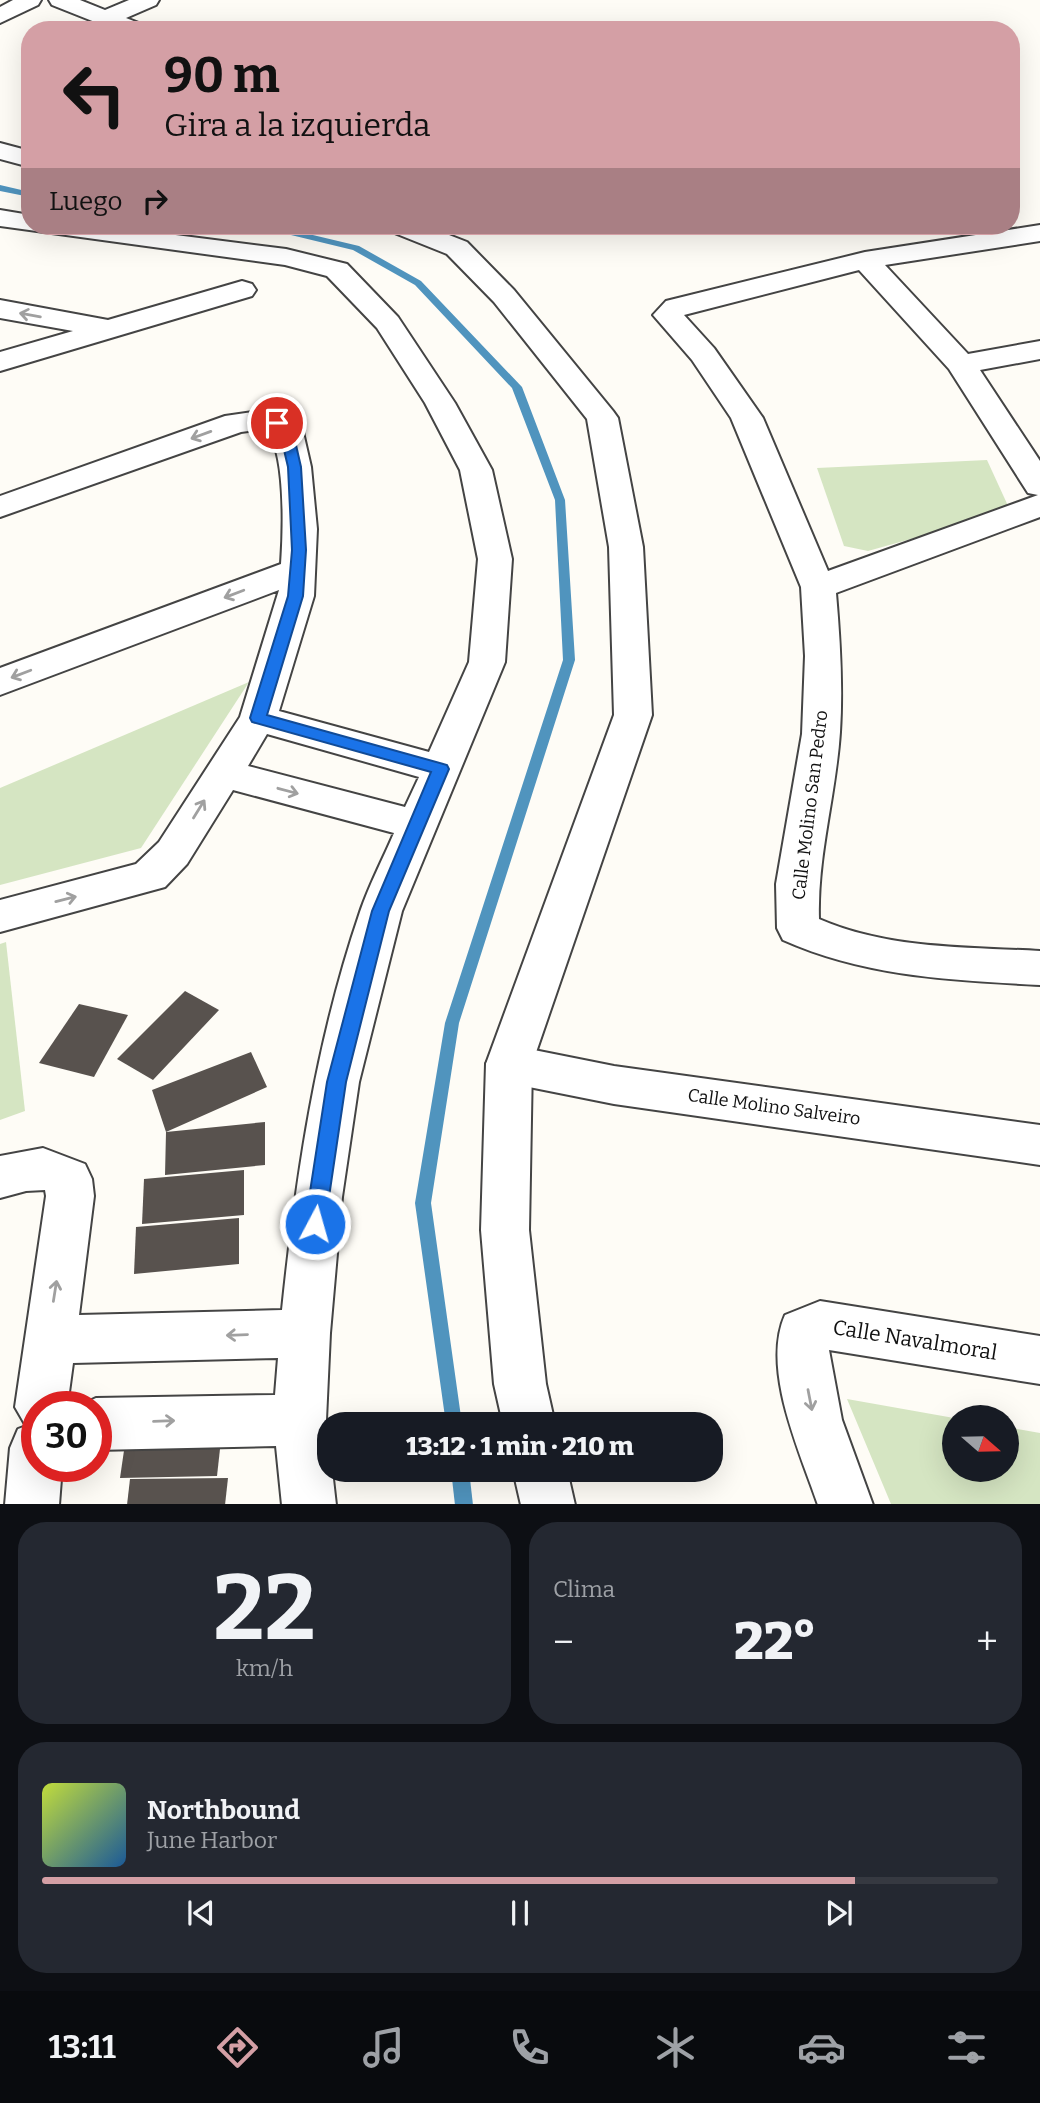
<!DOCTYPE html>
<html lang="es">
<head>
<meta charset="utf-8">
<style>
  :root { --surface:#171b24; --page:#242831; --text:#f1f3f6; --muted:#9ea1a6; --line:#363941; --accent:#d49fa5 }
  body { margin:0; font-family:Bitter,serif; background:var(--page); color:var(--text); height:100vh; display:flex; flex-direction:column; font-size:26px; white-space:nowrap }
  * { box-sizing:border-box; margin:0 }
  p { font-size:23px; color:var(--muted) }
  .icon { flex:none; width:38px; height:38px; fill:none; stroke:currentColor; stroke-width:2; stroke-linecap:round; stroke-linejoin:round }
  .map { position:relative; height:1504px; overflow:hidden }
  .drawer { display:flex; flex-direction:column; gap:18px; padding:18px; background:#0d0f14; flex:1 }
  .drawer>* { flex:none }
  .banner { position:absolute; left:21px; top:21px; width:999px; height:214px; border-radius:28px; box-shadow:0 7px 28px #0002; background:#d49fa5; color:#111; overflow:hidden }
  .needle { width:46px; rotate:110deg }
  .tools { position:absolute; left:942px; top:1405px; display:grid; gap:14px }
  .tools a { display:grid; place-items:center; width:77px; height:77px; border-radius:50%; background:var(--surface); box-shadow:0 7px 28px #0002; font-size:35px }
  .speed { position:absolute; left:21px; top:1391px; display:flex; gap:14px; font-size:35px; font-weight:700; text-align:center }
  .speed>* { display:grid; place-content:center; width:91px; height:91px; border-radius:50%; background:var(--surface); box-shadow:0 7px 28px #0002; line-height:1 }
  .speed .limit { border:10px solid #d22; background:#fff; color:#111 }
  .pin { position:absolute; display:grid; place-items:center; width:60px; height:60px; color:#fff; margin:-30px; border:4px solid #fff; border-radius:50%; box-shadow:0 2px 7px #0007 }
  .me { position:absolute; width:77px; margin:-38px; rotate:6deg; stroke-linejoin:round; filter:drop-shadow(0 0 5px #0008) }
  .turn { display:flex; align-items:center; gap:24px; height:147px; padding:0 28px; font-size:32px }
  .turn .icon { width:91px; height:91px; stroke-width:2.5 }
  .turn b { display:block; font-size:49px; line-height:60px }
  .then { display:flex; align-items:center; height:66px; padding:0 28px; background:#0003; gap:14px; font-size:26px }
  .big { font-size:52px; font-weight:800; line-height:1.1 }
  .drawer .widget { flex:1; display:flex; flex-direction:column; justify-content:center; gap:10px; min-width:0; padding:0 24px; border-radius:28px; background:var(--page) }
  .drawer .dial { align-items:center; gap:0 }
  .dial b { font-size:91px; line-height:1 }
  .song { display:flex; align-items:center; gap:21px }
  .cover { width:84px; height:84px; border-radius:10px; background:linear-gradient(135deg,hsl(70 70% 55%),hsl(210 70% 35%)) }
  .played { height:7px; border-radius:4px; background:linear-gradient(90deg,var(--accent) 85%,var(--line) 85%) }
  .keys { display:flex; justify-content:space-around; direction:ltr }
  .heat { display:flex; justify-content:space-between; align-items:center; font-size:38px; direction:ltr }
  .drawer .tiles { flex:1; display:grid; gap:18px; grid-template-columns:1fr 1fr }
  .widget:last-child { grid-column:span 2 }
  .trip { position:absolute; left:317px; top:1412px; width:406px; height:70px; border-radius:28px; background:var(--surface); box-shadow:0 7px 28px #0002; font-weight:800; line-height:70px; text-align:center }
  .dock { display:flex; height:112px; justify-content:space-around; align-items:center; background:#090b0e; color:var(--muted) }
  .dock .icon { width:49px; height:49px }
  .dock .on { color:var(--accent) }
  .dock b { font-size:32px; color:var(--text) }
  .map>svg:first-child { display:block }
  .green { fill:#d5e5c2 }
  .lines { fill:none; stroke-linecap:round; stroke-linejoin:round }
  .stream { fill:#5094be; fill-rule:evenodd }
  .building { fill:#58524e }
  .minor-casing { stroke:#444; stroke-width:4 }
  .tertiary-casing { stroke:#444; stroke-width:4 }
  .minor { fill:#fff; fill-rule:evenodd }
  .tertiary { fill:#fff; fill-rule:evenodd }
  .oneway { stroke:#a0a0a0 }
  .route { fill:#1a73e8; stroke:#114b97; stroke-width:2 }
  .labels { text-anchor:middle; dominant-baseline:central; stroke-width:7; stroke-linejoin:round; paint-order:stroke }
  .street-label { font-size:18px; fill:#111; stroke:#fff }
  .near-street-label { font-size:21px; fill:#111; stroke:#fff }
</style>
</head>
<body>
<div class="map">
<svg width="1040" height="1505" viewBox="0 0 1040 1505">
  <rect width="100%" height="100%" fill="#fefcf6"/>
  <g class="green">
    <polygon points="987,460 1009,508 1000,514 868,551 844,546 817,468"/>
    <polygon points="249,682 141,848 0,885 0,788"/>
    <polygon points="6,942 25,1111 0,1120 0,944"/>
    <polygon points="847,1399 954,1418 954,1470 1006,1470 1006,1427 1040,1433 1040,1504 891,1504"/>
  </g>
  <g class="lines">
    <g class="stream">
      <polygon points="0,185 30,192 30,197 0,191"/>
      <polygon points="261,226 275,226 359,246 421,281 522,387 565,500 575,660 459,1023 431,1203 462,1424 446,1424 415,1203 445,1023 563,660 555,500 512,388 415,285 353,250 262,228"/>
      <polygon points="451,1470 469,1470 473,1505 455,1505"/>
    </g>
  </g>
  <g class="building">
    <polygon points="185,991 219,1010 153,1080 117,1059"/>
    <polygon points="79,1004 128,1015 94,1077 39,1063"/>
    <polygon points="251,1052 267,1087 166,1132 265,1122 265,1165 165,1175 166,1132 152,1090"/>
    <polygon points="244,1170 244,1215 142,1224 144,1179"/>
    <polygon points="239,1218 239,1264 134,1274 136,1227"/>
    <polygon points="223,1422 217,1476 120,1478 128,1423"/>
    <polygon points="228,1478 225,1505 127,1505 130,1479"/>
  </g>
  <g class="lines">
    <defs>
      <g id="minor">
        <polygon points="13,0 41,0 38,5 0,23 0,7"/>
        <polygon points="49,0 80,0 105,10 129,0 159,0 156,5 126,18 144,25 147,30 115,30 52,5"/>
        <polygon points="0,143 30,151 30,167 0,159"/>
        <path d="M0,210L30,215V226H105L286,249L347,264L398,317L455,403L492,470L512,559L505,662L402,911L359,1082L342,1197L330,1333L326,1420L329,1470H332L336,1505H282L276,1446L96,1450V1407H77L96,1398L275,1395L278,1358L73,1363L67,1407H37V1466H62L59,1505H5L10,1448L18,1429L26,1426L15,1407L46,1196L45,1190L26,1191L0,1198V1156L43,1148L85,1164L92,1179L94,1196L79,1315L282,1310C296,1175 316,1041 360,912C369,885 383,859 394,833L233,790L187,864L165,887L0,932V900L136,864L159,842L240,717L279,590L0,695V668L281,564C283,536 287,445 264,429L241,432L0,517V496L225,416L267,410L288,416L303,432L311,467L317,529L314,596L279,711L429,752L469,662L478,559L460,470L425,403L377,328L327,276L285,265L0,226ZM267,734L419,777L405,807L248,766Z"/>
        <path d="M1040,225V241L885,265L968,354L1040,341V359L980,370L1040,461V517L836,593C840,639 843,686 840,732C836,795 817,856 819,919C888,949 966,947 1040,951V985C951,980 866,977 783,940L777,928L776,884L802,734L805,656L801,587L731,418L692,360L653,315L666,301L865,252ZM859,270L949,369L1028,493L1038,495L828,571L763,418L714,348L684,315Z"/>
        <polygon points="389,226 426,226 467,242 514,290 613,411 618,418 643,547 652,715 532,1064 529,1230 546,1384 555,1424 503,1424 494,1384 481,1230 486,1064 614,715 609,547 587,419 494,302 447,254 392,232"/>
        <polygon points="242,281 252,284 256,290 252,296 0,371 0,352 73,331 0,318 0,300 108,320"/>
        <path d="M820,1301L1040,1336V1384L829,1350L842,1420L873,1505H818C800,1452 761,1369 785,1315Z"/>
        <polygon points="513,1470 567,1470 575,1505 521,1505"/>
      </g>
      <polygon id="tertiary" points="509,1045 614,1066 1040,1125 1040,1165 614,1104 509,1083 493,1077 486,1064 493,1051"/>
    </defs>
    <use href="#minor" class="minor-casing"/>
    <use href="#tertiary" class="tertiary-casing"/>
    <use href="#minor" class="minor"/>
    <use href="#tertiary" class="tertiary"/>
  </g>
  <defs><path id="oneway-shaft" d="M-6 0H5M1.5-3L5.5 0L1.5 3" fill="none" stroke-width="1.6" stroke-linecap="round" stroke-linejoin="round" transform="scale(1.75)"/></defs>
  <g class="oneway">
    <use href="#oneway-shaft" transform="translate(30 315) rotate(-170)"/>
    <use href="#oneway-shaft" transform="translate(201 435) rotate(160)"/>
    <use href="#oneway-shaft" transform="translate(234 594) rotate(159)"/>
    <use href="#oneway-shaft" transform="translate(21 674) rotate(159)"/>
    <use href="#oneway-shaft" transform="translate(288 791) rotate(15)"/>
    <use href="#oneway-shaft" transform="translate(199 809) rotate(-58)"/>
    <use href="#oneway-shaft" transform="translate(66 899) rotate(-14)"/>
    <use href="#oneway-shaft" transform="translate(55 1291) rotate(-81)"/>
    <use href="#oneway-shaft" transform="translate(237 1335) rotate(178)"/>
    <use href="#oneway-shaft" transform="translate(810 1400) rotate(79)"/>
    <use href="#oneway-shaft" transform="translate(164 1421) rotate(-2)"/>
  </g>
  <polygon class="route" points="273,420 282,420 293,432 301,467 306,550 303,596 267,715 447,765 449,769 389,911 346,1082 325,1224 322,1230 315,1233 308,1230 305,1224 327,1082 372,911 431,772 252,722 250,718 288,596 292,550 288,467 280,433 271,423"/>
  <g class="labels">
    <g class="street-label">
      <text transform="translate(810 805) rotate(-83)">Calle Molino San Pedro</text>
      <text transform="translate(774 1107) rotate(8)">Calle Molino Salveiro</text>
    </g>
    <g class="near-street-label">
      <text transform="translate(915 1340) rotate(9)">Calle Navalmoral</text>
    </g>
  </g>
</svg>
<div class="tools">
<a><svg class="needle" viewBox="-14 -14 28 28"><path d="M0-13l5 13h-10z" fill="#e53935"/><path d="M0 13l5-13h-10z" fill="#9ea1a6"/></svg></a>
</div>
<div class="speed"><div class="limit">30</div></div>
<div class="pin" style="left:277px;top:423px;background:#d93025"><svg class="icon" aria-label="arrive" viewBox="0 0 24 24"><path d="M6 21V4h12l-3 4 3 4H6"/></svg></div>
<svg class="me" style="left:315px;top:1224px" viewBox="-20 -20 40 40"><circle r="17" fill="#1a73e8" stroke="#fff" stroke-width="3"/><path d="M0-11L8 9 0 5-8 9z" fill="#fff"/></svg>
<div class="trip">13:12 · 1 min · 210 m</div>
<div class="banner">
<div class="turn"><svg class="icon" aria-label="left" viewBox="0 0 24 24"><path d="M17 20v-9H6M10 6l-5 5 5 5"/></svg><div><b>90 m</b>Gira a la izquierda</div></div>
<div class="then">Luego<svg class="icon" aria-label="right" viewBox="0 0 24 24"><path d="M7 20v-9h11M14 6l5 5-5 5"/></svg></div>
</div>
</div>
<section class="drawer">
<div class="tiles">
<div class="widget dial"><b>22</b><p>km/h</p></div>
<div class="widget"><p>Clima</p>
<div class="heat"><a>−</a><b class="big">22°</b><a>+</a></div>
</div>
<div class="widget">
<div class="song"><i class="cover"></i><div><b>Northbound</b><p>June Harbor</p></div></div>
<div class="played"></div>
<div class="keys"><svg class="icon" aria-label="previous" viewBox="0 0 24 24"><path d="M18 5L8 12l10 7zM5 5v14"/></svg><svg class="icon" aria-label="pause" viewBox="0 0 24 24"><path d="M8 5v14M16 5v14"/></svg><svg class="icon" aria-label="next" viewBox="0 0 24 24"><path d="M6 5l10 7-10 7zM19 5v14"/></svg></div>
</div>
</div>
</section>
<nav class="dock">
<b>13:11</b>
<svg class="icon on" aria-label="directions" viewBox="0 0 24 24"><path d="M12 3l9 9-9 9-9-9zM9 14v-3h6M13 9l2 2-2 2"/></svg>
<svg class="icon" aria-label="music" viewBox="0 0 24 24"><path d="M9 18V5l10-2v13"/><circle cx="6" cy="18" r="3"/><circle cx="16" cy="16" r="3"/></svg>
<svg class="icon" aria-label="phone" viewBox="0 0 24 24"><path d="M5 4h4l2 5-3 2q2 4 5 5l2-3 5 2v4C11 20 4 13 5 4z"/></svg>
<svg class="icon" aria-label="climate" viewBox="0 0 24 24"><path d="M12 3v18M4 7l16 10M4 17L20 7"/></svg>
<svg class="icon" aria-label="car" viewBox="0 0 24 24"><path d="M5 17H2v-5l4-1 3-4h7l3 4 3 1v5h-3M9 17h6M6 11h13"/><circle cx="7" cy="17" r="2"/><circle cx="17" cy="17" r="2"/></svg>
<svg class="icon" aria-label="filters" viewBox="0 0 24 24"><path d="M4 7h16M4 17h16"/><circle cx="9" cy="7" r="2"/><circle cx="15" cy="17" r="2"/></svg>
</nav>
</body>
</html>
